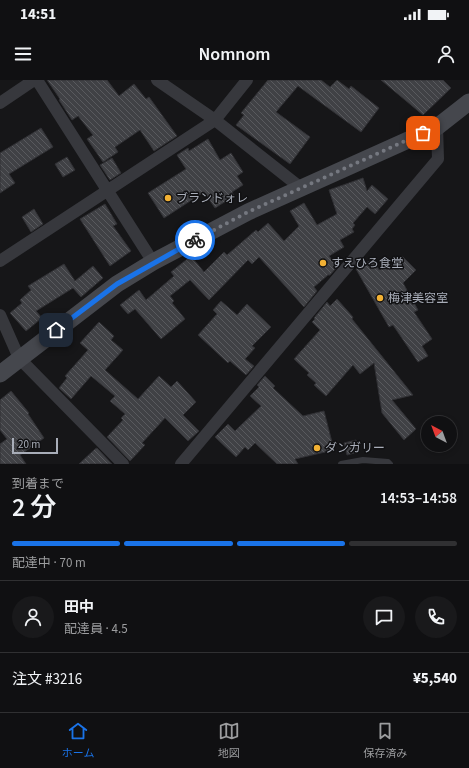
<!DOCTYPE html>
<html lang="ja">
<head>
<meta charset="utf-8">
<style>
	:root { --surface:#101012; --page:#19191b; --text:#f1f3f6; --muted:#9c9d9f; --line:#303032; --accent:#1a73e8 }
	body { margin:0; font-family:"Source Sans 3","Noto Sans JP",sans-serif; background:var(--page); color:var(--text); height:100vh; display:flex; flex-direction:column; font-size:15px; white-space:nowrap }
	* { box-sizing:border-box; margin:0 }
	p { font-size:13px; color:var(--muted) }
	.icon { flex:none; width:22px; height:22px; fill:none; stroke:currentColor; stroke-width:2; stroke-linecap:round; stroke-linejoin:round }
	.map { position:relative; height:384px; overflow:hidden }
	.sheet { display:flex; flex-direction:column; background:var(--surface); flex:1 }
	.sheet>* { flex:none }
	.needle { width:26px; rotate:319deg }
	.controls { position:absolute; left:421px; top:336px; display:grid; gap:8px }
	.controls a { display:grid; place-items:center; width:36px; height:36px; border-radius:50%; background:var(--surface); box-shadow:0 2px 6px #0003,0 0 0 1px var(--line); font-size:20px }
	.scale { position:absolute; left:12px; bottom:10px; width:46px; box-sizing:border-box; padding-left:4px; border:2px solid #a8adb8; border-top:0; font-size:11px; line-height:14px; white-space:nowrap; color:#a8adb8; -webkit-text-stroke:3px #111113; paint-order:stroke }
	.pin { position:absolute; display:grid; place-items:center; width:34px; height:34px; color:#fff; margin:-17px; border-radius:8px; box-shadow:0 2px 6px #0006 }
	.courier { position:absolute; display:grid; place-items:center; width:40px; height:40px; margin:-20px; border:3px solid #1a73e8; border-radius:50%; background:#fff; color:#222; box-shadow:0 1px 5px #0007 }
	.summary em { font-style:normal; font-weight:600 }
	.summary div { display:flex; flex-direction:column-reverse }
	.summary { display:flex; align-items:center; justify-content:space-between; height:68px; padding:0 12px }
	h1 { font-size:26px; font-weight:600; line-height:30px }
	.bar { display:grid; grid-template-columns:repeat(4,1fr); gap:6px 4px; align-content:center; height:48px; padding:0 12px }
	.bar i { height:5px; border-radius:3px; background:var(--line) }
	.bar .selected { background:var(--accent) }
	.bar p { grid-column:span 4 }
	.line { display:flex; align-items:center; gap:10px; padding:0 12px; border-top:1px solid var(--line) }
	.line div { flex:1 }
	.round { display:grid; place-items:center; flex:none; width:42px; height:42px; border-radius:21px; background:var(--page) }
	.status { display:flex; justify-content:space-between; align-items:center; height:28px; padding:0 20px; background:var(--surface); direction:ltr }
	.status svg { height:11px; fill:currentColor }
	header { display:flex; justify-content:space-between; align-items:center; height:52px; padding:0 12px; background:var(--surface); font-size:18px; font-weight:600 }
	.dock { display:flex; justify-content:space-around; align-items:center; height:56px; border-top:1px solid var(--line); background:var(--surface); font-size:11px; color:var(--muted) }
	.dock a { display:grid; justify-items:center; gap:2px }
	.dock .selected { color:var(--accent) }
	.map>svg:first-child { display:block }
	.building { fill:url(#building-back-hatch); stroke:#303034 }
	.lines { fill:none; stroke-linecap:round; stroke-linejoin:round }
	.service { stroke:#37383d; stroke-width:6 }
	.minor { stroke:#37383d; stroke-width:12 }
	.secondary { stroke:#45474d; stroke-width:17 }
	.done { stroke:#757880; stroke-width:4; stroke-dasharray:0 7.2 }
	.route { stroke:#1a73e8; stroke-width:5 }
	.poi-dot { fill:#f2b134; stroke:#111113; stroke-width:1.5 }
	.labels { text-anchor:middle; stroke-width:3; stroke-linejoin:round; paint-order:stroke }
	.poi-label { font-size:12px; fill:#a8adb8; stroke:#111113; text-anchor:start }
</style>
</head>
<body>
<div class="status"><b>14:51</b><svg viewBox="0 0 49 12"><path d="M0 12V9h3v3zM5 12V6h3v6zM10 12V3h3v9zM15 12V0h3v12zM26 1h20v11H26zM47 4h2v5h-2z"/></svg></div>
<header><svg class="icon" aria-label="menu" viewBox="0 0 24 24"><path d="M4 6h16M4 12h16M4 18h16"/></svg>Nomnom<svg class="icon" aria-label="person" viewBox="0 0 24 24"><circle cx="12" cy="8" r="4"/><path d="M4 21q1-7 8-7t8 7"/></svg></header>
<div class="map">
<svg width="469" height="384" viewBox="0 0 469 384">
	<defs>
		<pattern id="building-back-hatch" width="6" height="6" patternUnits="userSpaceOnUse"><rect width="6" height="6" fill="#404145"/><path d="M-1 5l2 2M0 0l6 6M5-1l2 2" fill="none" stroke="#595a5e"/></pattern>
	</defs>
	<rect width="100%" height="100%" fill="#161618"/>
	<path class="building" d="M47,0H107L119,16L134,4L146,19L149,17L177,56L154,71L140,50L115,67L118,72L103,82L87,59L93,55L78,36L72,40L59,20L60,19Z
		M268,0H321L330,7L337,0L349,9L351,6L379,28L361,52L298,6L276,32L310,57L290,84L236,45L244,35L241,33Z
		M381,0H443L451,8L423,35Z
		M41,48L53,67L9,94L15,103L0,113V73Z
		M208,59L220,80L231,73L243,92L237,96L243,105L232,112L234,116L215,128L204,112L164,138L148,113L186,89L177,75L188,68L189,71Z
		M67,77L75,90L63,97L55,84Z
		M112,78L121,93L110,100L100,85Z
		M363,98L367,111L372,105L388,119L375,134L367,127L353,143L355,145L352,149L354,152L340,160L344,167L329,176L337,187L330,195H328L314,207L317,211L304,227L259,177L252,184L248,180L209,220L190,200L170,216L174,221L172,223L185,239L161,259L135,229L128,234L120,225L139,210L146,220L174,196L171,192L191,176L204,192L224,172L227,175L256,150L258,152L268,143L284,161L299,146L290,131L304,123L317,145L337,134L329,110Z
		M105,124L117,144L113,146L131,171L110,186L80,139Z
		M34,129L43,144L31,152L22,137Z
		M402,176L416,190L403,203L418,230L414,232L432,259L422,266L428,276L418,282L393,245L389,247L356,189L373,179L379,190L385,186L387,190Z
		M64,184L75,201L93,186L103,198L81,217L73,208L36,231L42,238L26,251L10,233L22,223L20,220L31,210L28,206Z
		M337,219L353,237L352,239L413,315L392,320L416,349L404,360L382,333L374,283L360,294L353,285L326,316L314,305L316,303L307,295L309,293L294,279L320,250L312,242L315,239L314,238L327,222L330,226Z
		M221,221L237,235L247,224L271,247L252,266L255,268L245,279L254,286L246,295L230,281L228,283L198,255L217,234L213,230Z
		M99,242L114,256L111,260L123,270L105,290L138,319L159,296L171,307L177,301L196,322L183,335L199,351L188,361L165,338L142,363L145,365L130,381L107,357L123,340L121,338L125,334L110,321L115,316L91,296L71,319L59,308L67,298L65,296L88,270L80,263Z
		M265,296L275,306L273,308L303,336L324,331L334,370L295,379L298,384H277L255,363L248,370L245,367L236,377L215,357L228,344L235,351L261,326L250,316L259,307L257,305Z
		M11,311L29,333L28,334L44,358L20,375L26,384H0V364L7,359L0,350V320Z
		M356,360L358,372L347,375L344,363Z
		M97,368L112,384H79L95,369Z"/>
	<g class="lines">
		<path class="service" d="M341,384L363,380L388,382L390,384"/>
		<path class="minor" d="M37,0L153,182
			M157,0L215,40L301,108
			M0,23L34,0
			M0,181L215,40L247,0
			M0,235L19,278L123,384
			M181,384L438,79L437,47"/>
		<path class="secondary" d="M0,294L117,204L153,182L248,132L437,47L469,22"/>
	</g>
	<g class="lines">
		<path class="done" d="M195,160L248,132L423,53"/>
		<path class="route" d="M56,250L117,204L195,160"/>
	</g>
	<g class="poi-dot">
		<circle cx="168" cy="118" r="4"/>
		<circle cx="323" cy="183" r="4"/>
		<circle cx="380" cy="218" r="4"/>
		<circle cx="317" cy="368" r="4"/>
	</g>
	<g class="labels">
		<g class="poi-label">
			<text x="176" y="122">ブランドォレ</text>
			<text x="331" y="187">すえひろ食堂</text>
			<text x="388" y="222">梅津美容室</text>
			<text x="325" y="372">ダンガリー</text>
		</g>
	</g>
</svg>
<div class="controls">
<a><svg class="needle" viewBox="-14 -14 28 28"><path d="M0-13l5 13h-10z" fill="#e53935"/><path d="M0 13l5-13h-10z" fill="#9c9d9f"/></svg></a>
</div>
<div class="scale">20 m</div>
<div class="pin" style="left:423px;top:53px;background:#ea580c"><svg class="icon" aria-label="bag" viewBox="0 0 24 24"><path d="M5 8h14l-1 12H6zM9 8a3 3 0 0 1 6 0"/></svg></div>
<div class="pin" style="left:56px;top:250px;background:#1f2937"><svg class="icon" aria-label="home" viewBox="0 0 24 24"><path d="M3 11l9-7 9 7M6 9v11h12V9"/></svg></div>
<div class="courier" style="left:195px;top:160px"><svg class="icon" aria-label="bike" viewBox="0 0 24 24"><circle cx="6" cy="16" r="4"/><circle cx="18" cy="16" r="4"/><path d="M6 16l4-8h5l3 8M10 8l3 8H6M13 5h3"/></svg></div>
</div>
<section class="sheet">
<div class="summary"><div><h1>2 分</h1><p>到着まで</p></div><em>14:53–14:58</em></div>
<div class="bar"><i class="selected"></i><i class="selected"></i><i class="selected"></i><i></i><p>配達中 · 70 m</p></div>
<div class="line" style="height:72px"><a class="round"><svg class="icon" aria-label="person" viewBox="0 0 24 24"><circle cx="12" cy="8" r="4"/><path d="M4 21q1-7 8-7t8 7"/></svg></a><div><b>田中</b><p>配達員 · 4.5</p></div><a class="round"><svg class="icon" aria-label="chat" viewBox="0 0 24 24"><path d="M4 5h16v11H9l-5 4z"/></svg></a><a class="round"><svg class="icon" aria-label="phone" viewBox="0 0 24 24"><path d="M5 4h4l2 5-3 2q2 4 5 5l2-3 5 2v4C11 20 4 13 5 4z"/></svg></a></div>
<div class="line" style="height:52px"><div>注文 #3216</div><b>¥5,540</b></div>
</section>
<nav class="dock">
<a class="selected"><svg class="icon" aria-label="home" viewBox="0 0 24 24"><path d="M3 11l9-7 9 7M6 9v11h12V9"/></svg>ホーム</a>
<a><svg class="icon" aria-label="map" viewBox="0 0 24 24"><path d="M3 6l6-2 6 2 6-2v14l-6 2-6-2-6 2zM9 4v14M15 6v14"/></svg>地図</a>
<a><svg class="icon" aria-label="saved" viewBox="0 0 24 24"><path d="M7 4h10v16l-5-4-5 4z"/></svg>保存済み</a>
</nav>
</body>
</html>
